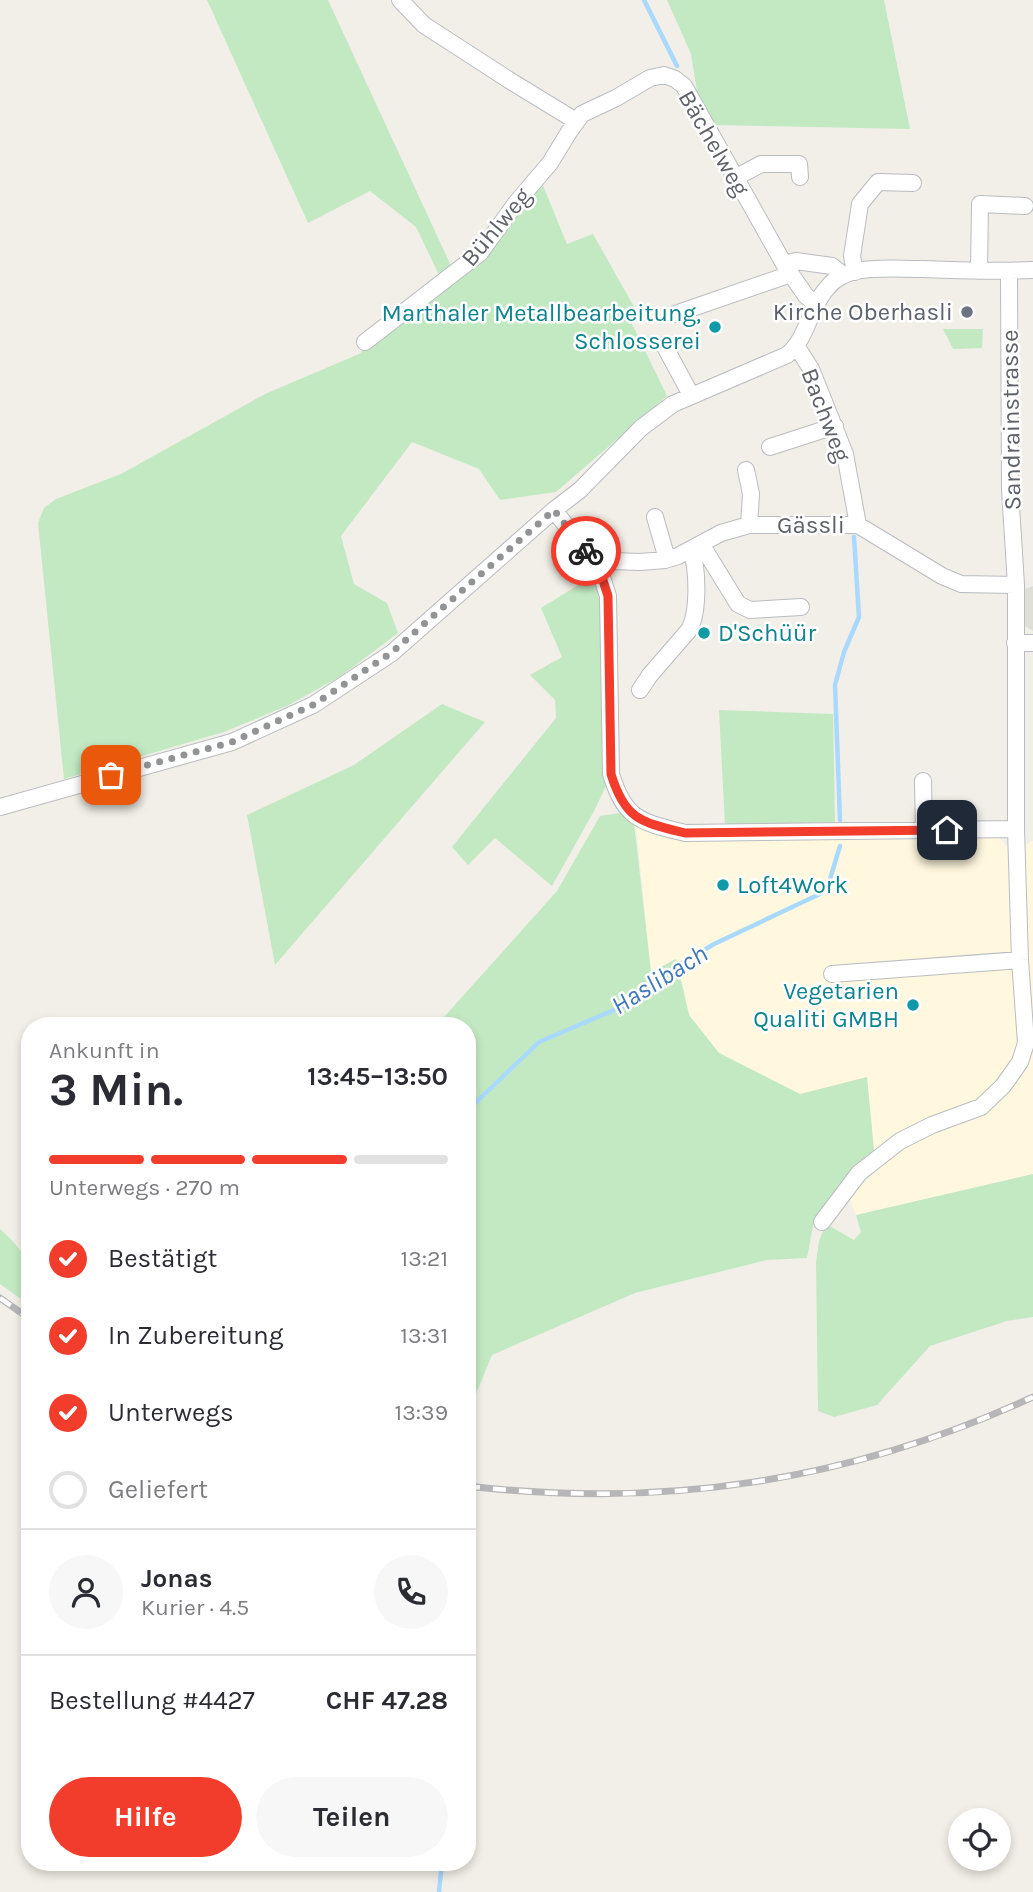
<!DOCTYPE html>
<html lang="de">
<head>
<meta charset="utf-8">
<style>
	:root { --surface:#fff; --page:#f7f7f7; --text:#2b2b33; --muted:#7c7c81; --line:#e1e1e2; --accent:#f23d2c }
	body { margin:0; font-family:Karla,sans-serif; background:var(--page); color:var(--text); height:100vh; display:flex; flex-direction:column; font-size:26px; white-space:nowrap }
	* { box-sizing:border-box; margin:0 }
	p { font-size:23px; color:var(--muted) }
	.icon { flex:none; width:38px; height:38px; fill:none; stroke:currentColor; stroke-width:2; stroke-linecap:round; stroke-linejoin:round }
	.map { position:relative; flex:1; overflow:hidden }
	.drawer { position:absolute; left:21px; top:1017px; width:455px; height:854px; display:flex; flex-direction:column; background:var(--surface); border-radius:28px; box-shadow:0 4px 10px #0003 }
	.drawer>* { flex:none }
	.tools { position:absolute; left:948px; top:1808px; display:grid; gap:14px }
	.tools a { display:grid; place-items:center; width:63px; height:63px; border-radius:50%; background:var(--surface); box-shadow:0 4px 10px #0003; font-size:35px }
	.pin { position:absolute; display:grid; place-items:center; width:60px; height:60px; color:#fff; margin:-30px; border-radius:14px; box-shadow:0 4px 10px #0006 }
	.courier { position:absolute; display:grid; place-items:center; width:70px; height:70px; margin:-35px; border:5px solid #f23d2c; border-radius:50%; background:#fff; color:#222; box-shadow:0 2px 9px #0007 }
	.overview em { font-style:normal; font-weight:700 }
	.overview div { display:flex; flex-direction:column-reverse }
	.overview { display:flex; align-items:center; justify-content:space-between; height:119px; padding:0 28px }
	h1 { font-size:46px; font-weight:700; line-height:52px }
	.bar { display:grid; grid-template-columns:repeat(4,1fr); gap:10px 7px; align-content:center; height:84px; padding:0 28px }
	.bar i { height:9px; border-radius:5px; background:var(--line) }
	.bar .active { background:var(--accent) }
	.bar p { grid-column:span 4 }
	.line { display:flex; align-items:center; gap:18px; padding:0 28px; border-top:2px solid var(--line) }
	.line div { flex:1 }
	.round { display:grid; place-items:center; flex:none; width:74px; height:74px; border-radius:37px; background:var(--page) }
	ol { padding:0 28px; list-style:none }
	li { display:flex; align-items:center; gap:21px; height:77px }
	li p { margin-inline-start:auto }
	li .icon { padding:7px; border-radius:50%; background:var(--accent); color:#fff; stroke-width:4 }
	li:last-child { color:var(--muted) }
	li i { width:38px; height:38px; border:4px solid var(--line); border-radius:50% }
	.cta { display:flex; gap:14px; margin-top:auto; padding:14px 28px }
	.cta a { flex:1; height:80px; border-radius:42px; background:var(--accent); color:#fff; font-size:28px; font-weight:700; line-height:80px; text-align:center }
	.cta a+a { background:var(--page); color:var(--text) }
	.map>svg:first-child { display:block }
	.commercial { fill:#fff8de }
	.education { fill:#e1ded5 }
	.green { fill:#c3e9c3 }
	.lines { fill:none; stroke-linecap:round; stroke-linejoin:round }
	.stream { stroke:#a9d9ff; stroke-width:4.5 }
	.minor-casing { stroke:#b9bcc1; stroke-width:18 }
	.minor { stroke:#fff; stroke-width:16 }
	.rail-casing { stroke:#b6b6b8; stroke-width:7 }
	.rail { stroke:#fff; stroke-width:4.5; stroke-dasharray:13; stroke-linecap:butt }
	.done { stroke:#919394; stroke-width:7; stroke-dasharray:0 12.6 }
	.route { stroke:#f23d2c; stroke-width:9 }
	.worship-dot { fill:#6b7280; stroke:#fff; stroke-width:2.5 }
	.culture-dot { fill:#0f9aa8; stroke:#fff; stroke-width:2.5 }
	.labels { text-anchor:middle; stroke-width:5; stroke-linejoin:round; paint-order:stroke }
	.street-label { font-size:24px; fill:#5e6268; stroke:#fff }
	.worship-label { font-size:24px; fill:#5b616d; stroke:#fff; text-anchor:end }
	.culture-label { font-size:24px; fill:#0d838f; stroke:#fff; text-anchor:end }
	.water-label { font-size:26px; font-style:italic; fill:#3f78b8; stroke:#fff }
</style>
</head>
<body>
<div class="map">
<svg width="1033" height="1892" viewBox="0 0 1033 1892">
	<rect width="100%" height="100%" fill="#f1efe7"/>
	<path class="commercial" d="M636,825L671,840L997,835L1011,851L1033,841V1174L856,1215L849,1197L876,1171L867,1079L800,1095L719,1053L690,1016L676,959L651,972Z"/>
	<path class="education" d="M1033,586V631L1025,626L1022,617V590Z"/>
	<path class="green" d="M207,0H328L452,268L441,279L416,227L370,191L308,223Z
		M667,0H884L910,129L711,125L699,104L691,54Z
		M542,183L567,244L593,234L641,319L632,324L667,396L556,492L500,500L479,469L412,442L341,536L354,584L387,603L398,633L341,676L289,705L224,732L64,779L38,523L44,508L56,499L121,474L265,394L359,354L477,262Z
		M943,329H983L982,348L953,349Z
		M593,576L602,599L603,764L608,782L594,811L552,886L495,838L468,865L452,847L556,718L555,700L530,675L562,657L541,608Z
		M442,704L485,722L275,965L247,815L354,765Z
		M719,710L833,714L835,822L725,825Z
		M620,813L634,823L651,972L676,959L689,1015L719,1053L800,1094L867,1077L874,1150L853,1169L813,1226L807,1258L767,1260L635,1293L492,1355L467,1416V1026H436L557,891L600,816Z
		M1033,1174V1317L1007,1321L930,1346L877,1405L834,1417L818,1411L816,1263L819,1241L826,1224L854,1240L861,1232L856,1215Z
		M0,1229C16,1243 30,1258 30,1281C30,1290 30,1294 24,1301L0,1284Z"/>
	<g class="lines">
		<path class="stream" d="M644,0L677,66
			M840,820L835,685L844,652L859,617L854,537
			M467,1111L539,1042L628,1004L671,970L714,944L822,893L830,879L840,846
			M439,1892L442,1862"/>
		<defs>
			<path id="minor" d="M400,0L424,25L509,80L576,121
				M735,178L761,164H799L800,177
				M784,264L796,261L832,266L843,275
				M979,271L980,204L1025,206
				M855,272L852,256L860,204L878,182L913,183
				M675,314L791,274
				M365,342L480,253L516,203L550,163L569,132L582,114L616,98L650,78L664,75L675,79L684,86L784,264L806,296L816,304
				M664,345L691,395
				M797,347L811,369L845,454L858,525
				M770,447L835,426
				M746,470L751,494L749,525
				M554,510L599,568L608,596L611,774C625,820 641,822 685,833L1016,829
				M655,517L665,552V560
				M701,544L738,604L750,610L801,607
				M599,568L613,561L640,562L665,560L678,556L721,533L749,525H858L942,576L961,584L1016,585
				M1015,643H1033
				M640,690L650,675L689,630C699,612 698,569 691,549
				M923,781L924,830
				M0,807L232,742L313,705L392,653L554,510L580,490L641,428L673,404L787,355C808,338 809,307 828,287C834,279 846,273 856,271C877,267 899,269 920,269C958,270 995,272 1033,270
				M832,974L1020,960
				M822,1222L859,1173L900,1141L932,1125L981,1107L1003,1086L1020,1062L1026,1043L1020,960L1016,829V585L1010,490L1009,271"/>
		</defs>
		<use href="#minor" class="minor-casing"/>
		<use href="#minor" class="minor"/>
		<defs>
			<path id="rail" d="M0,1298L30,1319
				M467,1486C667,1509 850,1481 1033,1397"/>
		</defs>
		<use href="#rail" class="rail-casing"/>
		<use href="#rail" class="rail"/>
	</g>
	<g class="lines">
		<path class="done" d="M111,775L232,742L313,705L391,653L554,510L586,551"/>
		<path class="route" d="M586,551L599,568L608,596L611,774C625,820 641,822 685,833L947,830"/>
	</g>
	<circle class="worship-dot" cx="967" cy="312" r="7"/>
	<g class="culture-dot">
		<circle cx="715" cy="327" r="7"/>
		<circle cx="704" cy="633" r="7"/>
		<circle cx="723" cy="885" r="7"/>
		<circle cx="913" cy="1005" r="7"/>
	</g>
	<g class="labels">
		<g class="street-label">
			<text transform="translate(714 143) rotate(60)" y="8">Bächelweg</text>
			<text transform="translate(496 227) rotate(-50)" y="8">Bühlweg</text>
			<text transform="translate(826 415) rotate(69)" y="8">Bachweg</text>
			<text transform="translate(1011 420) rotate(-91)" y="8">Sandrainstrasse</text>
			<text x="811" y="533">Gässli</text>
		</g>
		<g class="worship-label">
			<text x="953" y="320">Kirche Oberhasli</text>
		</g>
		<g class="culture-label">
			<text x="701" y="321">Marthaler Metallbearbeitung,<tspan x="701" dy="28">Schlosserei</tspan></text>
			<text x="718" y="641" text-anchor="start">D'Schüür</text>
			<text x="737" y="893" text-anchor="start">Loft4Work</text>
			<text x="899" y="999">Vegetarien<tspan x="899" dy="28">Qualiti GMBH</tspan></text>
		</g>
		<g class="water-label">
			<text transform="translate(659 979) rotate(-32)" y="9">Haslibach</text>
		</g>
	</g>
</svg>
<div class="tools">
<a><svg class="icon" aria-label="locate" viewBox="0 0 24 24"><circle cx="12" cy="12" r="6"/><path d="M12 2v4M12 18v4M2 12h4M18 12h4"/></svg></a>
</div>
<div class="pin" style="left:111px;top:775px;background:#ea580c"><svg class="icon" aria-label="bag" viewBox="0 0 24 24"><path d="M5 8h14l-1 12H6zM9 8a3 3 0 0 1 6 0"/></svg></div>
<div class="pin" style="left:947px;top:830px;background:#1f2937"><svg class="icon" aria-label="home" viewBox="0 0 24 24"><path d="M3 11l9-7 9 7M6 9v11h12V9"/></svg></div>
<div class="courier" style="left:586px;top:551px"><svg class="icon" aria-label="bike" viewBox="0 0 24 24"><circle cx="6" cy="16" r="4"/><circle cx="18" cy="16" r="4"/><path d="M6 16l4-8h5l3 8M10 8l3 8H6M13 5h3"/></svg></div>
<section class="drawer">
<div class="overview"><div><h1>3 Min.</h1><p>Ankunft in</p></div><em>13:45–13:50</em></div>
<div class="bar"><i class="active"></i><i class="active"></i><i class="active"></i><i></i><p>Unterwegs · 270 m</p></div>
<ol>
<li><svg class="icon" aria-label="check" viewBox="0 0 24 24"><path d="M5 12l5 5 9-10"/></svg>Bestätigt<p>13:21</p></li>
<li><svg class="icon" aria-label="check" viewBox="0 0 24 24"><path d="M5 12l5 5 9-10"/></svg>In Zubereitung<p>13:31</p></li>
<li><svg class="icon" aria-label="check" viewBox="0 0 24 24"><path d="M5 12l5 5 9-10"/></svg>Unterwegs<p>13:39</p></li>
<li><i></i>Geliefert</li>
</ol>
<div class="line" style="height:126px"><a class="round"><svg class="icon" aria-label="person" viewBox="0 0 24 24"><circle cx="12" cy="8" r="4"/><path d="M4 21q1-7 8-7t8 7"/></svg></a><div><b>Jonas</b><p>Kurier · 4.5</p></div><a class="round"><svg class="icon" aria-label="phone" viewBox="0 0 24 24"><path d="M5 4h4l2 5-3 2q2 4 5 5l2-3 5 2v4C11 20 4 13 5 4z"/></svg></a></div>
<div class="line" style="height:91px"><div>Bestellung #4427</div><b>CHF 47.28</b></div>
<div class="cta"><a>Hilfe</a><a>Teilen</a></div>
</section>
</div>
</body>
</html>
